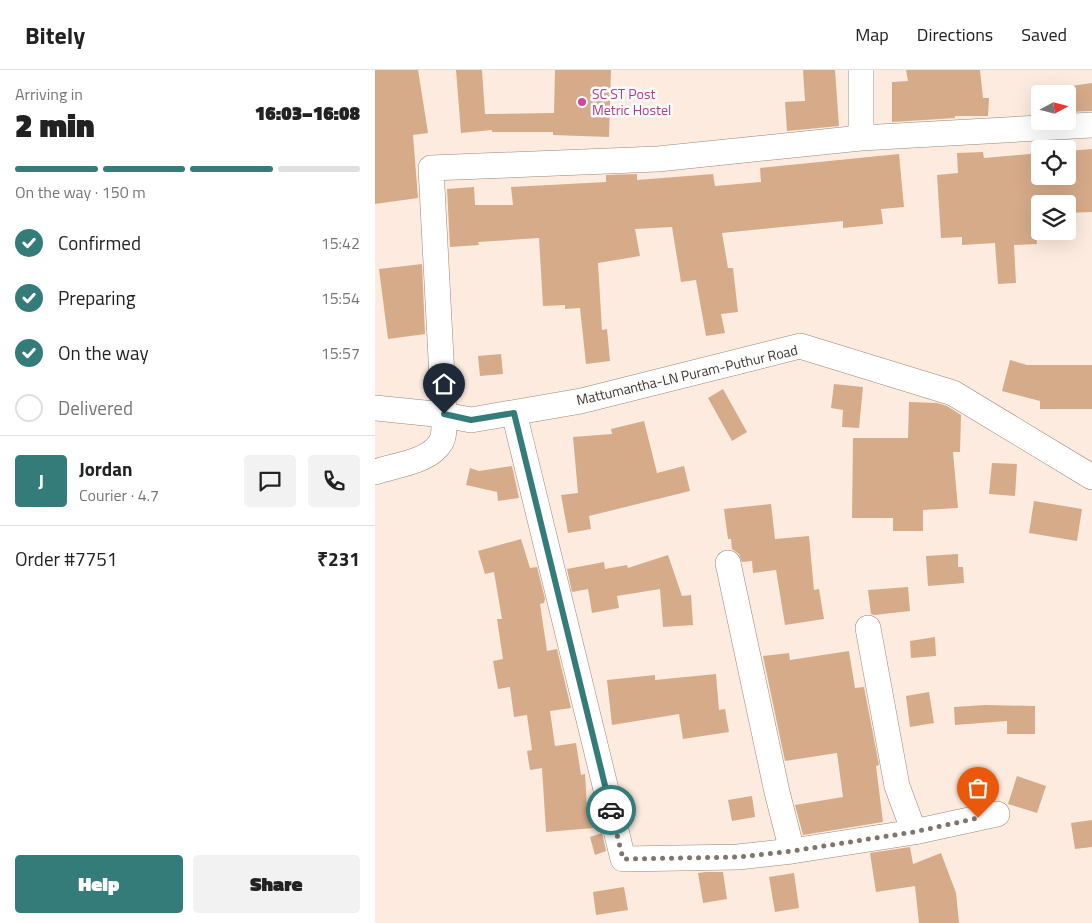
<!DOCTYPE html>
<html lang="en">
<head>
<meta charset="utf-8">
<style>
	:root { --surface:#fff; --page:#f2f2f2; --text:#222; --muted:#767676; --line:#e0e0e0; --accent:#347c7a }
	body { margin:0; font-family:"Titillium Web",sans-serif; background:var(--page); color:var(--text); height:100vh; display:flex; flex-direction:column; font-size:19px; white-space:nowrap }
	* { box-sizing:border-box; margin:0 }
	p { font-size:16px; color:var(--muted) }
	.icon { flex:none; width:28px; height:28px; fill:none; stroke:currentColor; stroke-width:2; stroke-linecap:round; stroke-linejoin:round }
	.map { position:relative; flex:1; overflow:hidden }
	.details { display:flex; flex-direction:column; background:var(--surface); width:375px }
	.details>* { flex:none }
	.needle { width:32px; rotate:83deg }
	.tools { position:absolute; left:656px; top:15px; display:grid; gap:10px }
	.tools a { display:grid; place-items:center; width:45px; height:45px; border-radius:5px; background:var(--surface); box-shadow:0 5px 20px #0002; font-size:25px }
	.pin { position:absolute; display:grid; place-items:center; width:42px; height:42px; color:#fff; margin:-51px -21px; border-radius:50% 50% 50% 0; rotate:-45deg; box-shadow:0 0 5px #0007 }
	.pin .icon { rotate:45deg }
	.courier { position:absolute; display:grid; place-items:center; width:50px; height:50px; margin:-25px; border:4px solid #347c7a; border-radius:50%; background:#fff; color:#222; box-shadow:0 1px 6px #0007 }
	.headline em { font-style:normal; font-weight:800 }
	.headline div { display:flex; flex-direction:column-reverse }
	.headline { display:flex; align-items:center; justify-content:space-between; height:85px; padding:0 15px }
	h1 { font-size:32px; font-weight:800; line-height:38px }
	.bar { display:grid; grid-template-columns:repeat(4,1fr); gap:8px 5px; align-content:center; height:60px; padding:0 15px }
	.bar i { height:6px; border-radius:4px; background:var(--line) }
	.bar .current { background:var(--accent) }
	.bar p { grid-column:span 4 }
	.line { display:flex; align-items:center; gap:12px; padding:0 15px; border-top:1px solid var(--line) }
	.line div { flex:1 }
	.round { display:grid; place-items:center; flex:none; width:52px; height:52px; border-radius:5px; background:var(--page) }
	ol { padding:0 15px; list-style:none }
	li { display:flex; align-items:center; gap:15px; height:55px }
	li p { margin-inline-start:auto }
	li .icon { padding:5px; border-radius:50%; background:var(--accent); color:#fff; stroke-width:4 }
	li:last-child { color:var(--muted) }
	li i { width:28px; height:28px; border:2px solid var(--line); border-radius:50% }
	.action { display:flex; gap:10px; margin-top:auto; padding:10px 15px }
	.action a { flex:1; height:58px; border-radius:5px; background:var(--accent); color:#fff; font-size:20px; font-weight:800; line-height:58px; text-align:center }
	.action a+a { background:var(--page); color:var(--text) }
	header { display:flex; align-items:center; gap:30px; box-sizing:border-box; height:70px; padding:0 25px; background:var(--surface); border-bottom:1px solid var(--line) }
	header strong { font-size:24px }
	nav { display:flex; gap:28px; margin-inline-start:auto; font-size:18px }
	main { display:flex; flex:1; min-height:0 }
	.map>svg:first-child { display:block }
	.building { fill:#d6ab8a }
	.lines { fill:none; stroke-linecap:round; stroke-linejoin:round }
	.minor-casing { stroke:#9a8778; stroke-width:26 }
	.minor { stroke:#fff; stroke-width:25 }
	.done { stroke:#80746c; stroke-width:5; stroke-dasharray:0 9 }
	.route { stroke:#347c7a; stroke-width:6 }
	.hotel-dot { fill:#d1479c; stroke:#fcfcfc; stroke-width:2 }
	.labels { text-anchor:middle; stroke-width:5; stroke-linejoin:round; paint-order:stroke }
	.hotel-label { font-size:14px; fill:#b23c85; stroke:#fcfcfc; text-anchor:start }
	.street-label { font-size:14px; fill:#3d342e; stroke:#fcfcfc }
</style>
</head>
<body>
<header>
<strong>Bitely</strong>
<nav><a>Map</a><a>Directions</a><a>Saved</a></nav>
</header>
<main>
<section class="details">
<div class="headline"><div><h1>2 min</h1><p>Arriving in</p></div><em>16:03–16:08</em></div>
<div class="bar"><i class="current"></i><i class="current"></i><i class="current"></i><i></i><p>On the way · 150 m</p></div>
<ol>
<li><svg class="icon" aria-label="check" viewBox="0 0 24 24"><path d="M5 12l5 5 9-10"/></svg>Confirmed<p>15:42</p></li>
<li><svg class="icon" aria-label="check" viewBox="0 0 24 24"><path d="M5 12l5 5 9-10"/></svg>Preparing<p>15:54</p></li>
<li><svg class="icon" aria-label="check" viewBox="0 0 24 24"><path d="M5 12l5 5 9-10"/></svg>On the way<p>15:57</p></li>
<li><i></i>Delivered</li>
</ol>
<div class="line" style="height:90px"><b class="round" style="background:var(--accent);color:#fff">J</b><div><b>Jordan</b><p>Courier · 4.7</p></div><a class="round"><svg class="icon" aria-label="chat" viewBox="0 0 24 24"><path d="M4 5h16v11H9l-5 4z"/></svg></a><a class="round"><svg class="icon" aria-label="phone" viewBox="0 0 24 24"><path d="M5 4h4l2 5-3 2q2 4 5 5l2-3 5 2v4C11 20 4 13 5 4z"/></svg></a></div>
<div class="line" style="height:65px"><div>Order #7751</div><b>₹231</b></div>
<div class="action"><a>Help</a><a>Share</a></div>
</section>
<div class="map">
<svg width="717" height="853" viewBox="0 0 717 853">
	<rect width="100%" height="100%" fill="#fcebde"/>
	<path class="building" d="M0,0H43L53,63L38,65L43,128L0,134Z
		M81,0H107L110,44L179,43L180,0H236L234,67L178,65V62H117V60L86,63Z
		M428,0H460L464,56L412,61L410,32L430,31Z
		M531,0H605L608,28H614L613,46H580V48L517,52V12L533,11Z
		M717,13V41L692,42V22H698L697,16Z
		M717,79V142L692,143V134H665V144H660L662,174L639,175L641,213L623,214L620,173L587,175V167L566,168L562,105L583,103L582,83L608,82L609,88L665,83V106H692V81Z
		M524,84L529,137L506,139L508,154L468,158V151L347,163L353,198H358L363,242L346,244L350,263L331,266L321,210L306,212L297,157L260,159L265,186L223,193L227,260L232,259L235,291L211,294L205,238L190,239V235L168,236L164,168L103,172L104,175L75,177L72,119L99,117L100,135H138L136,117L231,112V105L262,104V110L338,104L340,116L386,112L385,98Z
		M47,194L50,264L13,269L4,199Z
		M126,284L128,304L105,306L103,286Z
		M635,290L652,295H717V339H665V331L627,321Z
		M459,314L488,317L484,358L467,357L468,340L456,338Z
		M348,319L372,362L357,371L333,328Z
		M534,332L562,333L572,336L586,345L585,382H578L583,438L548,440V461H518V448H477L478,368H533Z
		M269,351L282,403L309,396L315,421L214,446L216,459L193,463L186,425L203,423L198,367L237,364L236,359Z
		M617,393L642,394L640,426L614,424Z
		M137,396L144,428L123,431L122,422L91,415L95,398L104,401Z
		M659,431L707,439L702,471L654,463Z
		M396,434L400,469L434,466L439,520L444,519L449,549L410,555L401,500L378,503L377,491L367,492L364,484L357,479L356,469H353L349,439Z
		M146,469L155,498L162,497L170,529L169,533L165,534L172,581L182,579L196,638L175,641L180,676L201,673L206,705L210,704L212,738L216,737L218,758L171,762L167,698L155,700L152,681L157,680L152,645L139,647L135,617L123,619L118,591L128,589L122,549H127L119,502L110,504L103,481Z
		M583,484V497H588L589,513L553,516L551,486Z
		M293,485L307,526L316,525L318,555L288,557L285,519L242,526L244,538L217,543L213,519L197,522L192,499L229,492L230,499L252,495L253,498Z
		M533,517L535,541L499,545L496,544L493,520Z
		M560,567L561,586L536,588L535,571Z
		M474,581L480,618L489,617L504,695L501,696L508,752L428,765L420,735L468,727L462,683L410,691L388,586L414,583L415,590Z
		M341,604L344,640L350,639L354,662L308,669L304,644L237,655L232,610L280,605V610Z
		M554,622L559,653L535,657L531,626Z
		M610,635L660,636V664H632V651L580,655L579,637Z
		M642,706L671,716L662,743L633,734Z
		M377,726L380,747L357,751L353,730Z
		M717,750V777L700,779L696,753Z
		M227,763L231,781L220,785L215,767Z
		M535,777L538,794L566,783L581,823L584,853H544L540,816L501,822L495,783Z
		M331,802H348L352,829L328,833L323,803Z
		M419,803L424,838L400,842L394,807Z
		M249,817L253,840L221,845L218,822Z"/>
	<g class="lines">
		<defs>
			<path id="minor" d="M486,0V68
				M0,338L69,345L96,350L206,331L425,276L578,323L717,407
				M139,343L248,789L363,787L417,781L539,762L622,744
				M0,402C20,395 55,392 66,372C70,365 69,353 69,345L56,98L283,89L486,68L717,55
				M353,493L402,722L417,781
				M493,558L522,716L539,762"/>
		</defs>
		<use href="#minor" class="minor-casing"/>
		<use href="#minor" class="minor"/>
	</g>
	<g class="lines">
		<path class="done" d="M236,740L248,789L364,787L417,781L539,762L603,748"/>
		<path class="route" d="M69,344L96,350L139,343L236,740"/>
	</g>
	<circle class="hotel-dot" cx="207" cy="32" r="5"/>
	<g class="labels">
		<g class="hotel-label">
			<text x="217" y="29">SC ST Post<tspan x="217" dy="16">Metric Hostel</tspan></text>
		</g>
		<g class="street-label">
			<text transform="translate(312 305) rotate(-13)" y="5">Mattumantha-LN Puram-Puthur Road</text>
		</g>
	</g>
</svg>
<div class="tools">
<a><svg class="needle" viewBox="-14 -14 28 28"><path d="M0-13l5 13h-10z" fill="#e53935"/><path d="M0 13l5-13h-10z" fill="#767676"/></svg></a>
<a><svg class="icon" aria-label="locate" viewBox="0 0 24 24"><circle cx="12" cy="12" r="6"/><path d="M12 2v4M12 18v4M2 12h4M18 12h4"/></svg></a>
<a><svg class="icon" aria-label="layers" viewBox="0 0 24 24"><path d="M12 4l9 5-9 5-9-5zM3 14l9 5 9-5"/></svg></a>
</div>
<div class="pin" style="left:603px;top:748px;background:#ea580c"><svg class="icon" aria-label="bag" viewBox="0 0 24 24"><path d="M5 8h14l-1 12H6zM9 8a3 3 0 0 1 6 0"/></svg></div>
<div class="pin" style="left:69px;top:344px;background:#1f2937"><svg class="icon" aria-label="home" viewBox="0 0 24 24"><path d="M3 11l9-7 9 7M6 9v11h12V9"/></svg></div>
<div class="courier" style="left:236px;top:740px"><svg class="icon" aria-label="car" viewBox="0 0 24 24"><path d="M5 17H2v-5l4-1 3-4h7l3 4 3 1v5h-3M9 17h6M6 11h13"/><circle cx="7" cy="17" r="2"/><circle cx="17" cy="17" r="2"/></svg></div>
</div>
</main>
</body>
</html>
